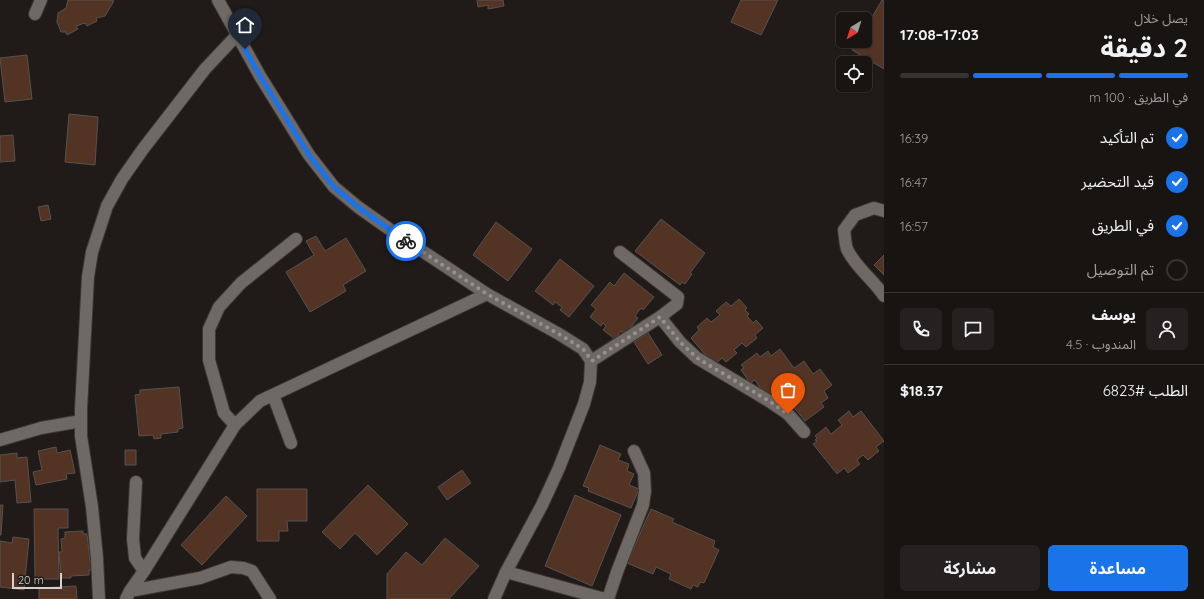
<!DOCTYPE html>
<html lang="ar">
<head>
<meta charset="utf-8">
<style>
	:root { --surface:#181412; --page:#252120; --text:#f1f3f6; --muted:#9f9e9f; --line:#363332; --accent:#1a73e8 }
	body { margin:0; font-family:Quicksand,"Noto Sans Arabic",sans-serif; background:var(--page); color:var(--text); direction:rtl; height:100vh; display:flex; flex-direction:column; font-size:15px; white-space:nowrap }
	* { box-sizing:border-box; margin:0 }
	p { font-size:13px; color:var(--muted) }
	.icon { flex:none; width:22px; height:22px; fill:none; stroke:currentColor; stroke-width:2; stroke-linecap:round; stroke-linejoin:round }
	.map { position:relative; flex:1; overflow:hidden; direction:ltr }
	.sheet { display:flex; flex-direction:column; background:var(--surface); width:320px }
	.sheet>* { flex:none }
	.needle { width:26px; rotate:218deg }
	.fabs { position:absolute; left:836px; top:12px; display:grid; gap:8px }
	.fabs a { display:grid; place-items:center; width:36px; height:36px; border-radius:6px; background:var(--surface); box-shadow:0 1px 3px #0004,0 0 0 1px var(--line); font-size:20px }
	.scale { position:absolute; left:12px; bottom:10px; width:50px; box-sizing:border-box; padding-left:4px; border:2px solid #d5d1cf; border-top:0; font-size:11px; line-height:14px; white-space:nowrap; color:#d5d1cf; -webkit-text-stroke:3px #201b18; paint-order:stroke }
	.pin { position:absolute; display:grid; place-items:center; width:34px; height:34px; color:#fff; margin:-41px -17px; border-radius:50% 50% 50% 0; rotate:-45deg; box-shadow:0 0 4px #0007 }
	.pin .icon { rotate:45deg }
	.courier { position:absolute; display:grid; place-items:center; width:40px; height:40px; margin:-20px; border:3px solid #1a73e8; border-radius:50%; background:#fff; color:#222; box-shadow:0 1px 5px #0007 }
	.headline em { font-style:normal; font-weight:700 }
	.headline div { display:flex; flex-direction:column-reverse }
	.headline { display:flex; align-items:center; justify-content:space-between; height:68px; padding:0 16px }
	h1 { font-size:26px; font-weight:700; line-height:30px }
	.bar { display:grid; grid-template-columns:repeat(4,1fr); gap:6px 4px; align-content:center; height:48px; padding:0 16px }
	.bar i { height:5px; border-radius:3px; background:var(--line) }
	.bar .selected { background:var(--accent) }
	.bar p { grid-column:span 4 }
	.line { display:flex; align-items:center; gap:10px; padding:0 16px; border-top:1px solid var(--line) }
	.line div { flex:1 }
	.round { display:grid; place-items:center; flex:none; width:42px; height:42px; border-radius:6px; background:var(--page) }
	ol { padding:0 16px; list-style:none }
	li { display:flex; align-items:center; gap:12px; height:44px }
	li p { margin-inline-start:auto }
	li .icon { padding:4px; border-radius:50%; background:var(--accent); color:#fff; stroke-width:4 }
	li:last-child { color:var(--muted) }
	li i { width:22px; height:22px; border:2px solid var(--line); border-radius:50% }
	.action { display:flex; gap:8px; margin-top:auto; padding:8px 16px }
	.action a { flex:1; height:46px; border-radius:6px; background:var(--accent); color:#fff; font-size:16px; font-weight:700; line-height:46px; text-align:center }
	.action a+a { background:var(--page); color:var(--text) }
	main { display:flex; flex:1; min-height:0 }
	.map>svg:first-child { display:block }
	.building { fill:#533424; stroke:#58514e }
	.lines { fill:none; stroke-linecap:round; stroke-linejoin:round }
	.minor-casing { stroke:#3b3735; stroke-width:14 }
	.tertiary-casing { stroke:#3b3735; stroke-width:14 }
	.minor { stroke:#6f6965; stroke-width:12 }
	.tertiary { stroke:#6f6965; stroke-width:12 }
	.done { stroke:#96918f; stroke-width:4; stroke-dasharray:0 7.2 }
	.route { stroke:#1a73e8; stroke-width:5 }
</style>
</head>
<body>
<main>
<section class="sheet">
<div class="headline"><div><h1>2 دقيقة</h1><p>يصل خلال</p></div><em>17:03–17:08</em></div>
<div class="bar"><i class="selected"></i><i class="selected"></i><i class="selected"></i><i></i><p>في الطريق · 100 m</p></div>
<ol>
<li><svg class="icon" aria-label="check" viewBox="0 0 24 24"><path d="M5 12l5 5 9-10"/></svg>تم التأكيد<p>16:39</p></li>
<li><svg class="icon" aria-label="check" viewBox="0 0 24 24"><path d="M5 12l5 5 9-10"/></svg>قيد التحضير<p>16:47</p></li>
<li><svg class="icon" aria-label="check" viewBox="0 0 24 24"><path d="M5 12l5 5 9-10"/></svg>في الطريق<p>16:57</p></li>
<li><i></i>تم التوصيل</li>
</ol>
<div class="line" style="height:72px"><a class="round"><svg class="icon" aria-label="person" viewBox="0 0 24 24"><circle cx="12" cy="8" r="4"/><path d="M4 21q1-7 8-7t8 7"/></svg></a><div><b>يوسف</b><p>المندوب · 4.5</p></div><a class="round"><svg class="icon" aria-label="chat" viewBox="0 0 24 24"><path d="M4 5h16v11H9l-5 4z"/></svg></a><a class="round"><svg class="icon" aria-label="phone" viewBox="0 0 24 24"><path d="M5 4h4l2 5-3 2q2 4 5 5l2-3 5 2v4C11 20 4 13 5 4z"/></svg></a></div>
<div class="line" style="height:52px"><div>الطلب #6823</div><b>$18.37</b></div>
<div class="action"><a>مساعدة</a><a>مشاركة</a></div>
</section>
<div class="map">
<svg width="884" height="599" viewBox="0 0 884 599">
	<rect width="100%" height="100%" fill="#201b18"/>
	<path class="building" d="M68,0H112L114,1L105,16L96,18L97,21L87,26L85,23L76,26L78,29L67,35L66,32H61L57,22L58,13L66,8Z
		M477,0H503L504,6L488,9V5L478,7Z
		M741,0H778L761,35L731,22Z
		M882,0H884V69L852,50L857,41H865V29Z
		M27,55L32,99L5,102L0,58Z
		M69,114L98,117L95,165L65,162Z
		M13,135L15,161L0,162V136Z
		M48,205L51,219L41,221L38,207Z
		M661,219L705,253L690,273L692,274L685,284L682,282L680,285L635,251Z
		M496,222L532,249L508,281L473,255Z
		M316,236L325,251L346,238L366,271L343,285L346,291L310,312L286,272L314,255L306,241Z
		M884,255V275L874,265Z
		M560,259L594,286L569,317L560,310L562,307L555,302L553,305L535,291Z
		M624,273L654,297L643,310L641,308L635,316L638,318L625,335L621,331L615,339L603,330L606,326L603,323L601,326L590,317L596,309L591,305L610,282L614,286Z
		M739,299L747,308L745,310L749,314L747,316L753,323L756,320L763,328L755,335L757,338L746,347L742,343L734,350L737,353L726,362L722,358L714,365L691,338L699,330L697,327L707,318L711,322L720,315L716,311L726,302L731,306Z
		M648,333L662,355L648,364L634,342Z
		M780,349L794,368L804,361L813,374L820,369L832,385L824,391L828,398L821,403L824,407L805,421L791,404L793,402L782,387L767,398L755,380L750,383L741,370L744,368L741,365L757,353L760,357L768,351L771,356Z
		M179,387L183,428L178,429V432L161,434V438L154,439L153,435L139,436L135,395L140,394V390Z
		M849,411L853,417L861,411L884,441L876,447L879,451L868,460L863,455L857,460L860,464L848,473L844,468L837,474L813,444L817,441L815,440L817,438L815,436L826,427L831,434L842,425L838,420Z
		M600,445L621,454L618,460L629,464L627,471L634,474L629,485L639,489L631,508L588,491L589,488L583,486Z
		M56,447L57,453L70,450L75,473L66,474L67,479L36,485L33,472L42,470L38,451Z
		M125,450H136V465H125Z
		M17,453V458L27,457L31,502L17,503L15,480L0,482V455Z
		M462,470L471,483L447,500L438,487Z
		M368,485L408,524L377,555L355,533L340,549L322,532Z
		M257,489H307V521H287L288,531H279V541H257Z
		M575,495L621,515L592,586L545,566Z
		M226,496L247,516L202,565L181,545Z
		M0,505H3L1,535H0Z
		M34,509H68V528H58L59,579H35Z
		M651,509L674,519L672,522L715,541L713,547L719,550L704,583L700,582L698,587L693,585L691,589L669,579L671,574L656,567L653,574L627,563Z
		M83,531V534H87L90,561H93V570H89V575L71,576V578H61L59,552H62L61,539L65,538V532Z
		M13,537L29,539L24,590L0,587V541L12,543Z
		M445,538L479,566L449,599H387V574L406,552L422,565Z
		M76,586L77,599H39V588Z"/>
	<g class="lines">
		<defs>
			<path id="minor" d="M35,14L41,0
				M884,211L874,208L855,215L844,230C845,236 845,243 847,249C855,267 873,279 884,296
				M660,317L680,342L697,358L769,401L788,414L804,432
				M591,361L660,317L677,304L678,297L620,252
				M273,395L291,443
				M235,425L224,413L209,360V329L219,307L241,283L296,239
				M0,440L41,428L81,421
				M136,482L133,539L135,558L144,571
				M506,572L605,599
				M130,591L200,578L231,567L243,568L252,571L270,599
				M99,599L97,558L92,507L81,436V409L88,277L92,252L107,206L122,179L143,149L205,69L237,35
				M126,599L130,591L144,571L235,425L260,401L487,294
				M608,599L617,572L643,505L645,491L644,473L634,451"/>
			<path id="tertiary" d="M218,0L260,76L309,155L334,187L358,207L392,231L487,294L559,334L583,349L591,361L590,382L584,404L559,468L542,505L506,572L494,599"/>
		</defs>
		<use href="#minor" class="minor-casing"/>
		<use href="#tertiary" class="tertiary-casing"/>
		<use href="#minor" class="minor"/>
		<use href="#tertiary" class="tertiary"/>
	</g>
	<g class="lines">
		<path class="done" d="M406,241L487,294L559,334L583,349L592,361L660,317L680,342L697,358L769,401L788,414"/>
		<path class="route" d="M245,49L260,76L309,155L334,187L358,207L406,241"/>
	</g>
</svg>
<div class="fabs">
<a><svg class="needle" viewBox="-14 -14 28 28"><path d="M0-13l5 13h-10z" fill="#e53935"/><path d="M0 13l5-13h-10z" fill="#9f9e9f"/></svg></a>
<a><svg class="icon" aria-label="locate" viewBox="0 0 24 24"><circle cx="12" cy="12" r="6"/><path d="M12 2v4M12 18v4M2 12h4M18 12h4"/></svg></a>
</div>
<div class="scale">20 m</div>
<div class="pin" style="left:788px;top:414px;background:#ea580c"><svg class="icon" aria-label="bag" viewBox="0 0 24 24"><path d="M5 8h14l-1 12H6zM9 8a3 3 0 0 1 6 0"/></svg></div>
<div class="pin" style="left:245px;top:49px;background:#1f2937"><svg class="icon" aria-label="home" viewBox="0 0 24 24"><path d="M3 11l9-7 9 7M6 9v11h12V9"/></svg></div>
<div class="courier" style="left:406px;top:241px"><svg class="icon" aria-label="bike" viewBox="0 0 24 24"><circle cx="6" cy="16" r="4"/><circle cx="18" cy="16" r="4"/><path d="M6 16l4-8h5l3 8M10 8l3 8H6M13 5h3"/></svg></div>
</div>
</main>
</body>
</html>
